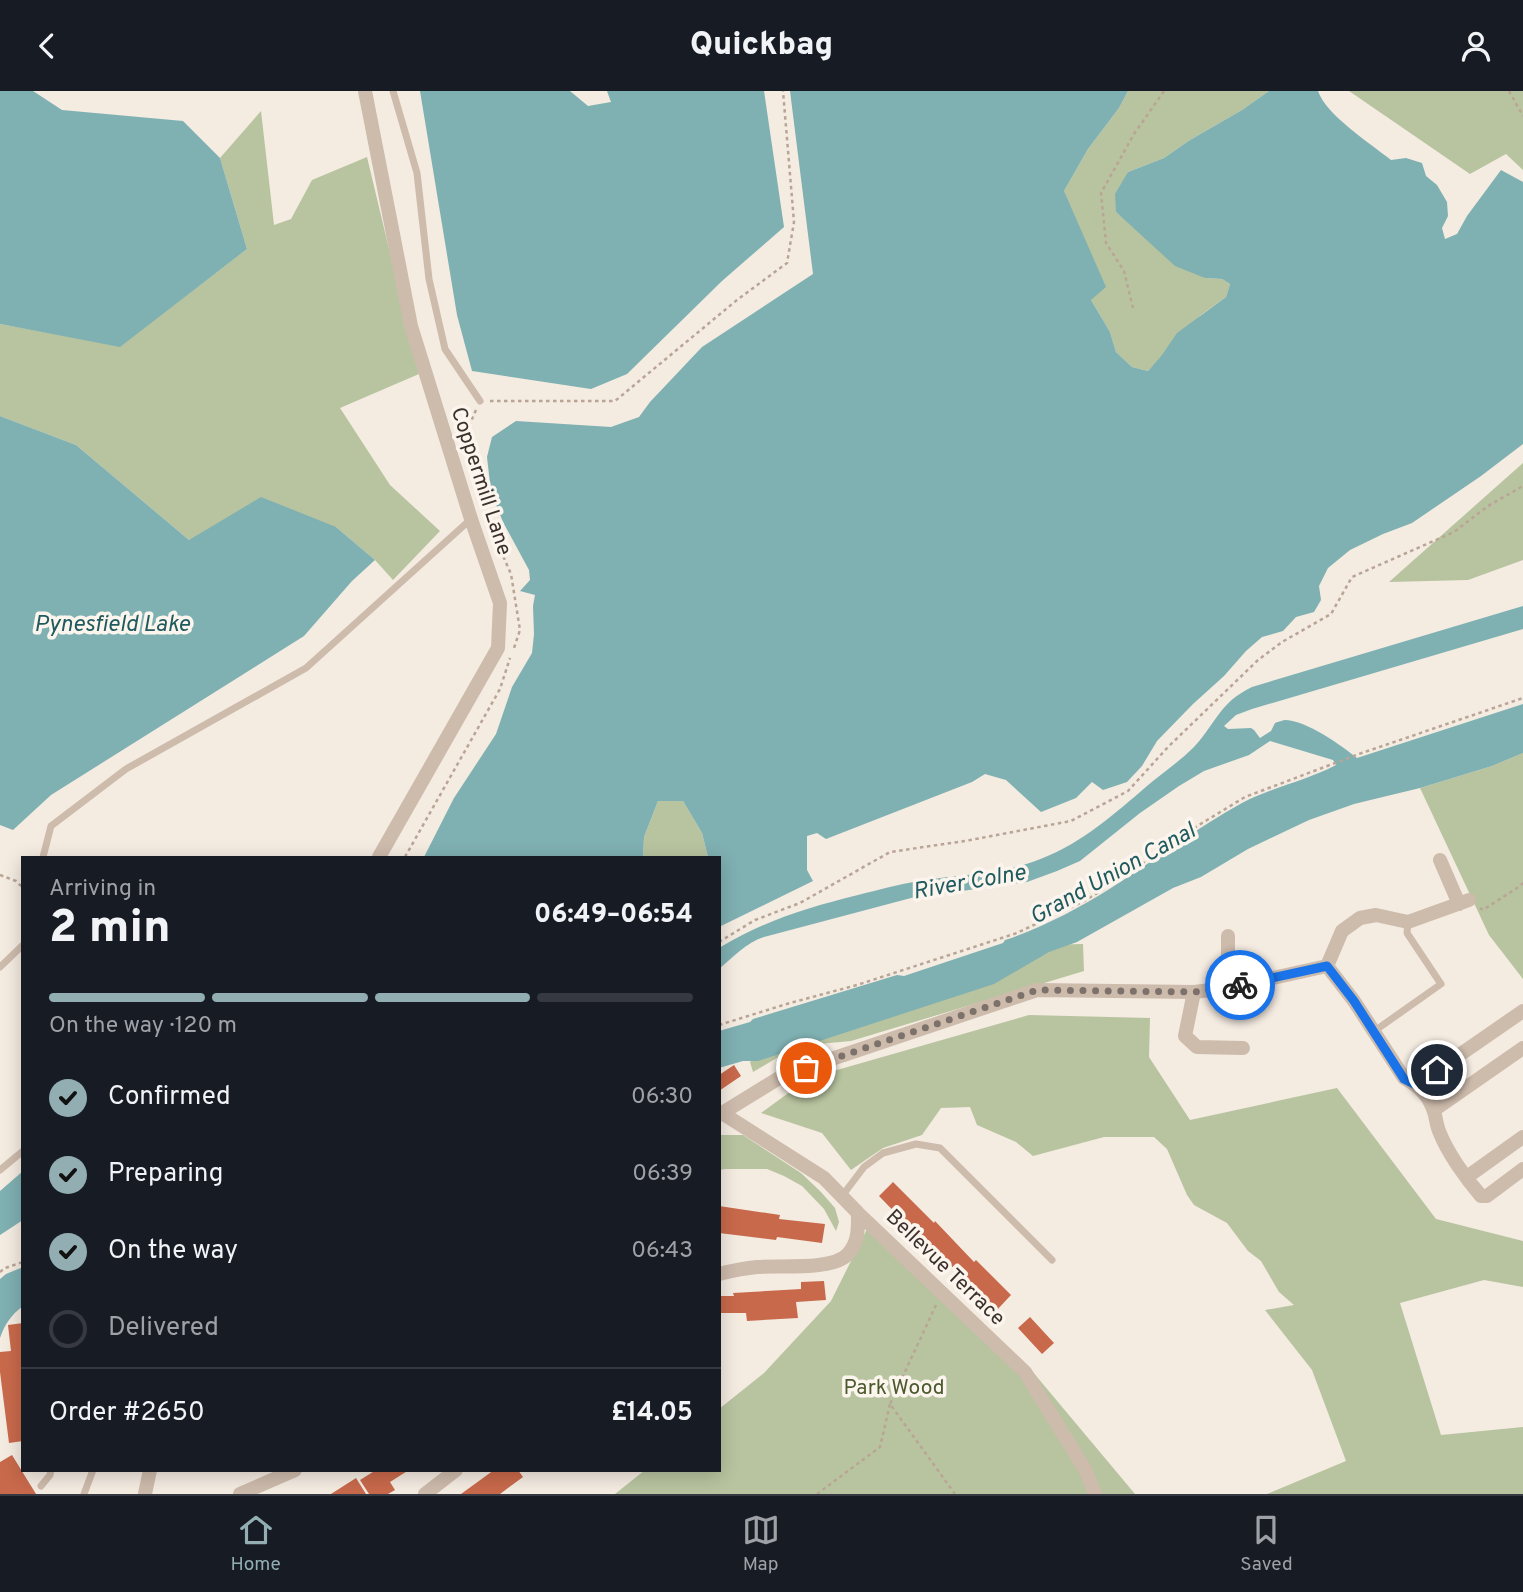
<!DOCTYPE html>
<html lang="en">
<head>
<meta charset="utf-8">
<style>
	:root { --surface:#171b24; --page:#20242c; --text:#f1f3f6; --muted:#9ea1a6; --line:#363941; --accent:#92aeb2 }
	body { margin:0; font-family:Overpass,sans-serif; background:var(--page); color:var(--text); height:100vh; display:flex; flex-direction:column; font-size:26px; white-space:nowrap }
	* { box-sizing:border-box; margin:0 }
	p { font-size:23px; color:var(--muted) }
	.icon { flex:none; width:38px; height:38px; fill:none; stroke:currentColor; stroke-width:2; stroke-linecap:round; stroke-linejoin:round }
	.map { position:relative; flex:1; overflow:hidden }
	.sheet { position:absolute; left:21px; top:765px; width:700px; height:616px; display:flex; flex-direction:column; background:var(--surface); border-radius:0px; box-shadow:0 4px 18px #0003 }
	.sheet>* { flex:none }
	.pin { position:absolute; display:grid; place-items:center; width:60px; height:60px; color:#fff; margin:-30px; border:4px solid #fff; border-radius:50%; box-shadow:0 2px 7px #0007 }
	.courier { position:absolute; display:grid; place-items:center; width:70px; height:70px; margin:-35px; border:5px solid #1a73e8; border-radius:50%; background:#fff; color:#222; box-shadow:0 2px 9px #0007 }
	.overview em { font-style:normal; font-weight:800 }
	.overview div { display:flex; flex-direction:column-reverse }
	.overview { display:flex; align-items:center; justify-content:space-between; height:119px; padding:0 28px }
	h1 { font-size:46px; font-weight:800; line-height:52px }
	.bar { display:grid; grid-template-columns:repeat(4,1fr); gap:10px 7px; align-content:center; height:84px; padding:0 28px }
	.bar i { height:9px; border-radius:5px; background:var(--line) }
	.bar .active { background:var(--accent) }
	.bar p { grid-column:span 4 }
	.line { display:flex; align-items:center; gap:18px; padding:0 28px; border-top:2px solid var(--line) }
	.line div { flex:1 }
	ol { padding:0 28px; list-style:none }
	li { display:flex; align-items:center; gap:21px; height:77px }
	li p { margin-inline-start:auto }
	li .icon { padding:7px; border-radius:50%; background:var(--accent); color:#111; stroke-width:4 }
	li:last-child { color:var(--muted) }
	li i { width:38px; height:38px; border:4px solid var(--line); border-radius:50% }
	header { display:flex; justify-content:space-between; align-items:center; height:91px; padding:0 28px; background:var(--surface); font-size:32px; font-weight:800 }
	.dock { display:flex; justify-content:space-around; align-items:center; height:98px; border-top:2px solid var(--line); background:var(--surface); font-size:19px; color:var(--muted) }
	.dock a { display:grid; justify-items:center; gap:4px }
	.dock .active { color:var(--accent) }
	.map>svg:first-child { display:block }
	.green { fill:#b8c4a0 }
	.water { fill:#7fb0b2 }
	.building { fill:#c8694b }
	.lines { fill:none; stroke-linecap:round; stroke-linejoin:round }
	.path { stroke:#b9a596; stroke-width:2.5; stroke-dasharray:3.5 3.5; stroke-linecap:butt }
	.lane { stroke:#cdbbac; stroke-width:7 }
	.street { stroke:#cdbbac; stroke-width:14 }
	.done { stroke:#7c716b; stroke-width:7; stroke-dasharray:0 12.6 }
	.route { stroke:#1a73e8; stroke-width:9 }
	.labels { text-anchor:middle; stroke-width:7; stroke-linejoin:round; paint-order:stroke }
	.street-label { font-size:21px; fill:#3b302b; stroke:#fbf5ee }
	.park-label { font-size:21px; fill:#4a5a2e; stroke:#fbf5ee }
	.water-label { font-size:23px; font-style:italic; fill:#1f5a5e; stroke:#fbf5ee }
</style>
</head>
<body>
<header><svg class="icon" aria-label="back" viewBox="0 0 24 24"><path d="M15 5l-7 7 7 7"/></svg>Quickbag<svg class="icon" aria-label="person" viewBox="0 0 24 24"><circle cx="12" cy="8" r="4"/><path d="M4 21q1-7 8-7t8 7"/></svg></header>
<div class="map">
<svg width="1523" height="1403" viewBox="0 0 1523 1403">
	<rect width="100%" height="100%" fill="#f4ebe1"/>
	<path class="green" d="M1128,0H1269L1242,19L1190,49L1164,67L1128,81L1116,121L1136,138L1205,187L1222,188L1230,193L1226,206L1201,224L1148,280L1132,276L1116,261L1110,241L1091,209L1064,100L1088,58L1119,17Z
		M1349,0H1523V79L1506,63L1470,83Z
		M261,20L274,134L291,128L312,89L367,66L419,283L340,317L390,394L440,440L393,489L375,469L336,436L189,449L76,354L0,325V233L120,255L247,158L220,67Z
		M1523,372V469L1468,489L1389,491Z
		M1523,662V888L1489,844L1420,697L1492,675Z
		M658,710H683L702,742L708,766H643L644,746Z
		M1083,853L1084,880L851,950L797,955L753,981L750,971L799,932L1039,854Z
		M1029,924L1150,927L1149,966L1190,1029L1337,997L1436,1128L1523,1150V1196L1484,1189L1400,1212L1441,1344L1523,1336V1403H1267L1346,1370L1312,1279L1265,1219L1294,1214L1279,1201L1261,1170L1248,1160L1227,1132L1194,1114L1187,1104L1167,1058L1154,1046H1104L1033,1065L1016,1051L977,1034L970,1016L941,1017L922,1044L883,1057L851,1079L822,1042L761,1022L809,987Z
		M719,1044H743L801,1082L821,1101L835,1117L839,1131L836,1140L824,1118L802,1095L784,1085L767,1078H726L719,1079Z
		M871,1130L1032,1280L1135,1403H615L645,1379H719V1318L764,1282L831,1210Z"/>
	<path class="water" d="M0,0H33L62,19L183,30L220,67L247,158L120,256L0,233Z
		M420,0H570L588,15L611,11L607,0H764L784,136L722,190L627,283L591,298L472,280L457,224Z
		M790,0H1128L1119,17L1088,58L1064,100L1106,196L1091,209L1110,241L1116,261L1132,276L1148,280L1162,264L1177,242L1226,206L1230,193L1222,188L1205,187L1175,175L1116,121L1115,103L1128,81L1164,67L1190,49L1242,19L1269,0H1318C1326,24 1371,53 1391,69L1406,67L1422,72L1426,85L1437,94L1447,111L1448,125L1442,137L1445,148L1457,143L1467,125L1501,79L1523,91V353L1481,385L1412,432L1383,443L1350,459L1328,477L1319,495L1321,509L1314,521L1296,526L1283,540L1262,546L1246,560L1224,585L1193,613L1157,650L1142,675L1127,691L1103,699L1092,691L1076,707L1041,721L1006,689L985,683L972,691L826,748L817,742L807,745V779L813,790L719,836V766H708L702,742L683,710H658L644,746L643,766H424L454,707L496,643L512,596L532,562L534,543L533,515L535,504L520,500L530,489L529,479L503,431L491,401L487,366L492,346L516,330L611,336L639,326L650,311L702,256L813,183Z
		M0,325L76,354L189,449L261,406L336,436L375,469L352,490L304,545L51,704L13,739L0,734Z
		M1523,515V538L1252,618L1236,624L1224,635L1228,638L1251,637L1254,639L1260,647L1271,640L1275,632C1278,631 1283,629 1286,629C1307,630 1341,654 1357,667L1523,613V662L1492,675L1420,697L1354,713L1309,729L1248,758L1201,786L1173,797L1077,851L1049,861L994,893L758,970H743L719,977V940L750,931L753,928L897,884L904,885L1003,852L1005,849C1041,837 1078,818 1111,797C1155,769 1196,737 1242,712C1272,696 1306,690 1336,674L1333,669L1270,650L1249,664L1204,680L1179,695L1140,722L1080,770L1057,780L1027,791L911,807L764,846C747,851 733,866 719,878V857C766,829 806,817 858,804C878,799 899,793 920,790C963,783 1010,783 1050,764C1089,747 1121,717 1153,690C1167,679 1182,668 1194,656C1217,631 1219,612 1252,596Z
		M23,1080V1129L0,1144V1100Z
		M23,1176V1215C11,1224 5,1233 0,1247V1188L6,1183Z"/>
	<path class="building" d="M734,974L741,985L719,1000V984Z
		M893,1091L934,1132L935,1130L974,1171L976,1169L1011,1204L996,1220L915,1138L913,1140L879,1105Z
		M719,1115L780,1124L779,1128L825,1133L822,1152L777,1146L776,1149L719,1142Z
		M824,1190L826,1209L796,1211L798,1227L747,1230L746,1222H719V1205H734L733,1202L801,1198V1191Z
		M1030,1226L1054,1252L1042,1263L1018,1237Z
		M23,1232V1350L9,1352L0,1281V1261L11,1260L8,1234Z
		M12,1364L36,1403H0V1371Z
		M376,1379H409L390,1391L395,1399L388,1403H369L360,1389Z
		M494,1379H518L523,1386L500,1403H461Z
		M356,1387L366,1403H331Z"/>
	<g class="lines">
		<path class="path" d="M1509,0L1523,25
			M1133,217L1124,180L1106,152L1101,102L1134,43L1164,0
			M490,310H615L737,209L787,172L794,131L783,0
			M476,319L468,337L471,370L483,414
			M492,440L511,483L520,539L514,557
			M405,766L500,598L510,567
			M0,784L16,790L23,797
			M1480,817L1483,819L1517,797L1523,792
			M719,851L755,829L800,812L890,761L965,750L1071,730L1128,700L1168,656L1258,569L1282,551L1331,523L1352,486L1454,441L1488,415L1523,395
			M719,934L790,912L857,894L1017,842L1084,810L1109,795L1194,737L1245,706L1359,663L1523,607
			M0,1181L5,1177L23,1171
			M936,1214L890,1313L955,1403
			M817,1403L880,1356L890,1313"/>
		<path class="lane" d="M393,0L417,82L429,188L445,258L480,310
			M43,766L51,735L126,678L306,577L471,428
			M0,876L23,854
			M1373,941L1441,893L1407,842L1408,831
			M0,1079L23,1060
			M842,1105L864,1076L883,1062L916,1053L940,1057L1052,1169
			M41,1395L50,1384L51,1379
			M84,1403L93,1379"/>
		<path class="street" d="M365,0L411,235L471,428L500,512L498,557L379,766
			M1440,769L1459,813
			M1327,875L1354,910L1404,987C1420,996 1430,1005 1435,1024C1436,1029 1437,1035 1439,1040C1447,1061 1466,1088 1481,1105H1487L1523,1078
			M1228,897V845
			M1194,901L1185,945L1197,956L1243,957
			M1416,994L1523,920
			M1434,1019L1523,957
			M722,1022L824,1087L858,1122L1025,1281L1086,1380L1095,1403
			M719,1024L784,984L1037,899L1194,901L1228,897L1327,875L1342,840L1360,827L1376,824L1408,831L1469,809
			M1467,1086L1523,1046
			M719,1183C731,1180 745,1177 757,1176C779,1174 833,1180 848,1163C859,1150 858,1137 858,1122
			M145,1403L150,1379
			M240,1403L295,1379
			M425,1403L456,1379"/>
	</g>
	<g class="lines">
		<path class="done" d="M806,977L1037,899L1194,901L1240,894"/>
		<path class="route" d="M1240,894L1327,875L1354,910L1404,988L1416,994L1437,979"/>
	</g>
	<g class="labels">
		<g class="street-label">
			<text transform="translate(482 390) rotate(72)" y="7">Coppermill Lane</text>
			<text transform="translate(946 1176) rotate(44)" y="7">Bellevue Terrace</text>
		</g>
		<g class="park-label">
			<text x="894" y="1303">Park Wood</text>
		</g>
		<g class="water-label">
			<text x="112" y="540">Pynesfield Lake</text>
			<text transform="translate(1112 782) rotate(-29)" y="8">Grand Union Canal</text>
			<text transform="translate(969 790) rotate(-10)" y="8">River Colne</text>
		</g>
	</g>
</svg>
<div class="pin" style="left:806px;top:977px;background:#ea580c"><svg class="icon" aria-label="bag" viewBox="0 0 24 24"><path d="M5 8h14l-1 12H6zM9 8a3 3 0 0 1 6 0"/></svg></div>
<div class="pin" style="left:1437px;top:979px;background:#1f2937"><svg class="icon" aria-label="home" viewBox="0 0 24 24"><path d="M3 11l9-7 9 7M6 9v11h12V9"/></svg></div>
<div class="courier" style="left:1240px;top:894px"><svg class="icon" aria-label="bike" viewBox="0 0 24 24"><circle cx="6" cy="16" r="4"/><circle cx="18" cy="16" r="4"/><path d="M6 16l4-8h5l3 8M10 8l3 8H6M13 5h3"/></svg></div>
<section class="sheet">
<div class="overview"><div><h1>2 min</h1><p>Arriving in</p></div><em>06:49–06:54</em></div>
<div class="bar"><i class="active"></i><i class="active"></i><i class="active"></i><i></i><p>On the way · 120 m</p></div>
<ol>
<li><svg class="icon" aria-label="check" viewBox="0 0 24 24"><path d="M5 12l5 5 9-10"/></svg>Confirmed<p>06:30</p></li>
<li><svg class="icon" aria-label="check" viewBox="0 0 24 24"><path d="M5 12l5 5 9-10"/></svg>Preparing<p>06:39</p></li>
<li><svg class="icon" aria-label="check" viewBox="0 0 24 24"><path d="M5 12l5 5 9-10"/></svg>On the way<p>06:43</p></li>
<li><i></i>Delivered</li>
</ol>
<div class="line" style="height:91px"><div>Order #2650</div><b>£14.05</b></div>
</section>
</div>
<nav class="dock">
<a class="active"><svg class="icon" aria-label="home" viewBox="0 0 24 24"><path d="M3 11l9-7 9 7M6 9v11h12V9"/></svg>Home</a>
<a><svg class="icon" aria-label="map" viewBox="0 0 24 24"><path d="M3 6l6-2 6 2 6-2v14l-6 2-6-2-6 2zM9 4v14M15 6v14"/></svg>Map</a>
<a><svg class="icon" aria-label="saved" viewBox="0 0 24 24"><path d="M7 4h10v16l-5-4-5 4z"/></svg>Saved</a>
</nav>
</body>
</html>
